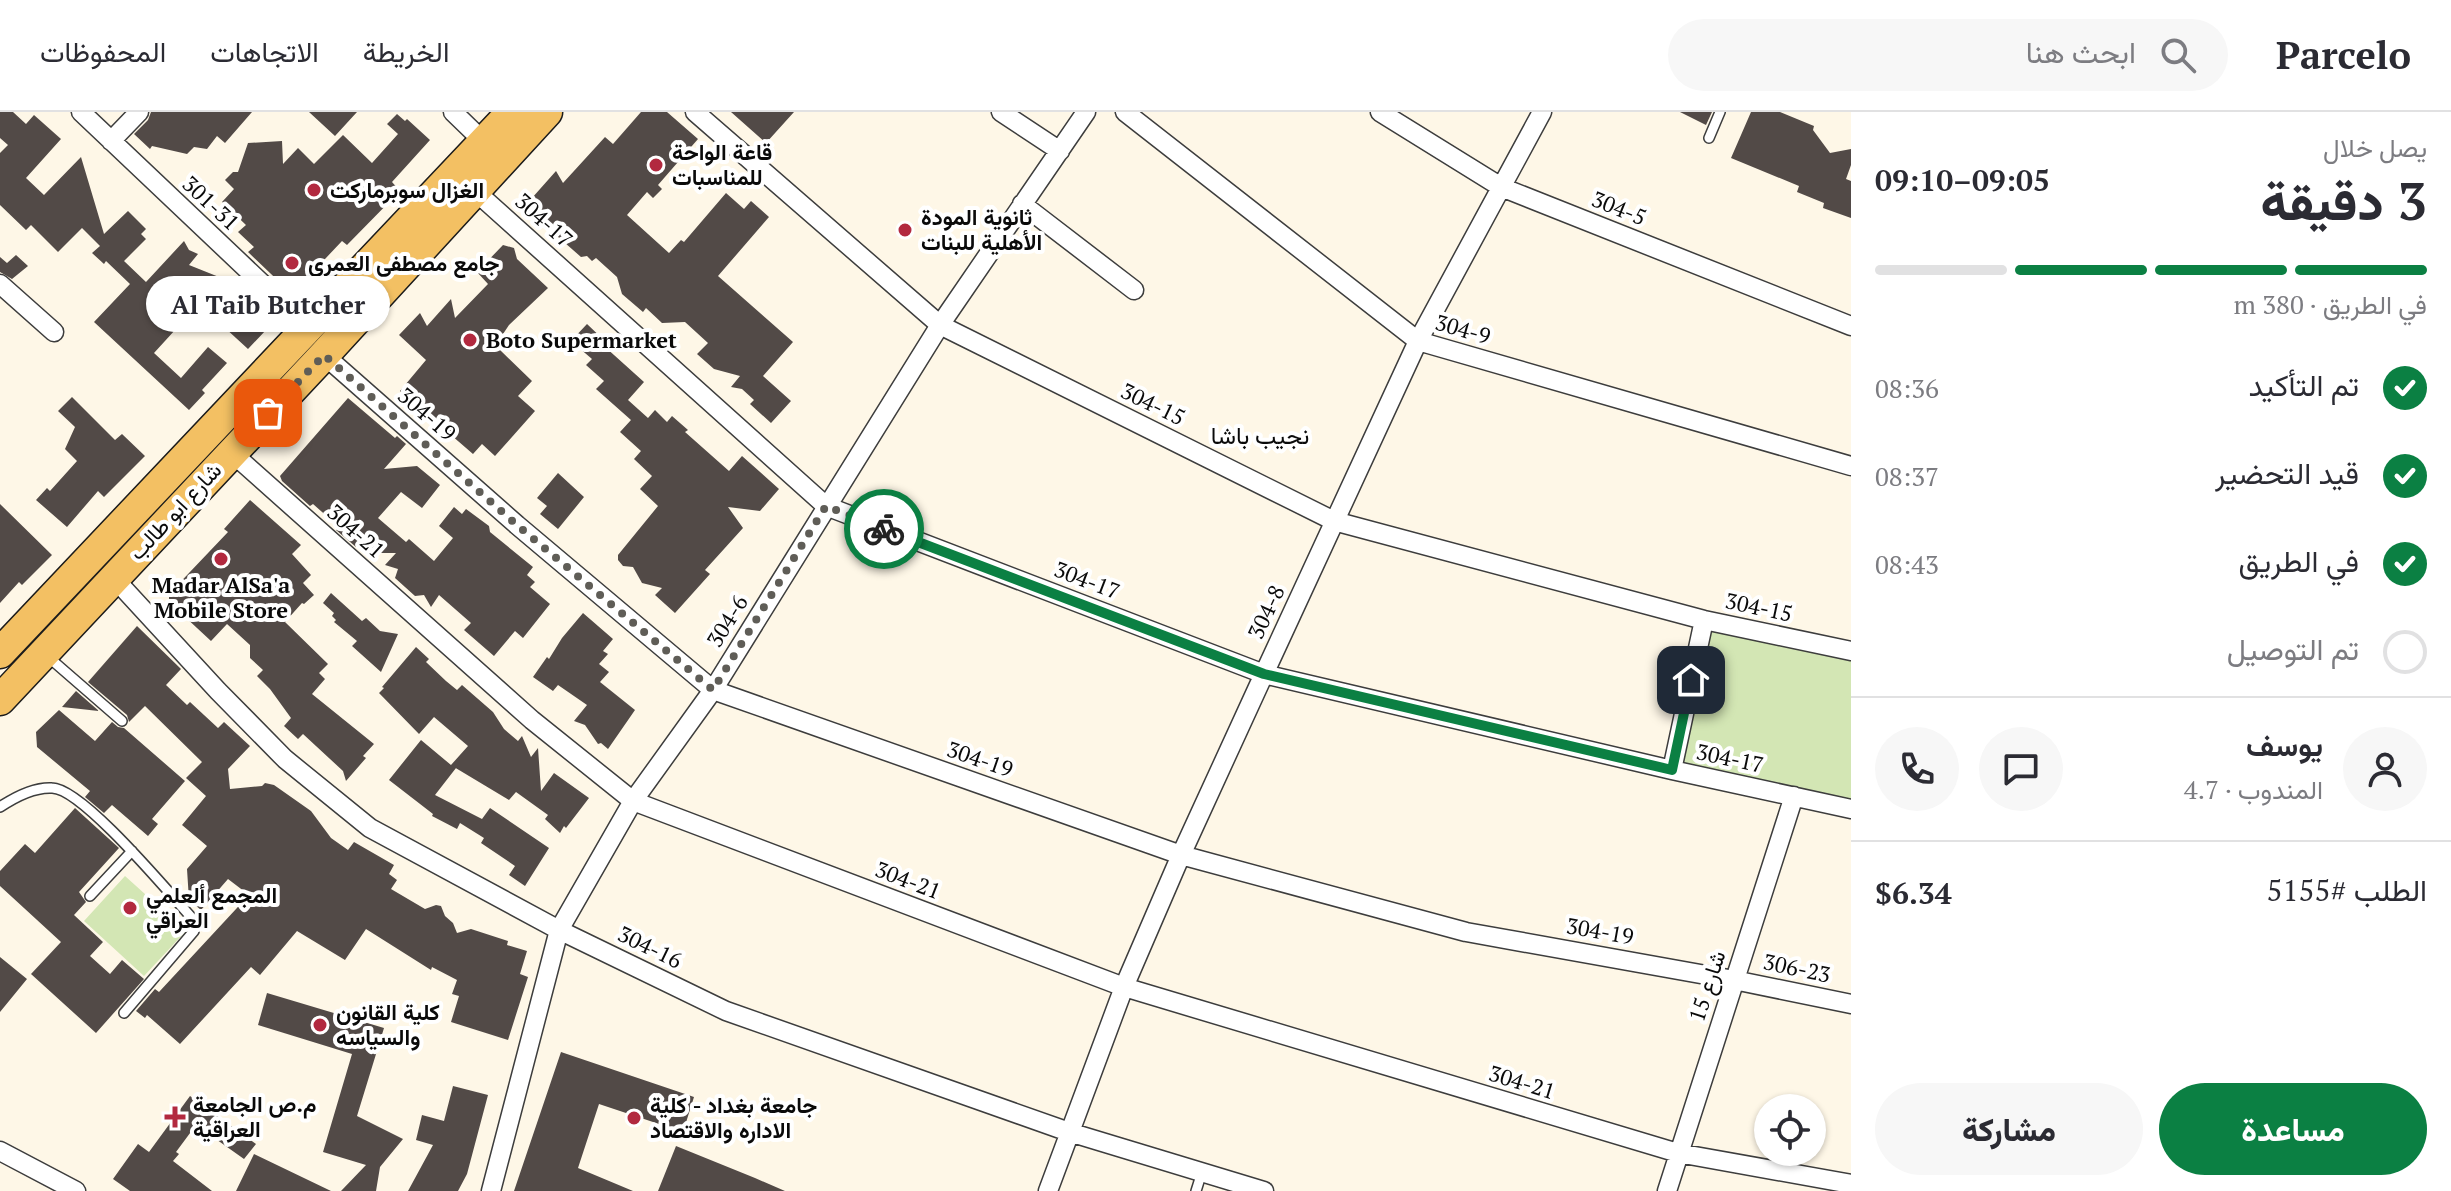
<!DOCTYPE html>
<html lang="ar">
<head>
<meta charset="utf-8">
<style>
	:root { --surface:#fff; --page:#f7f7f7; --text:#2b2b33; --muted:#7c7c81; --line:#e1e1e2; --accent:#0b8043 }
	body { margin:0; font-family:"PT Serif",Vazirmatn,serif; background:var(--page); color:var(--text); direction:rtl; height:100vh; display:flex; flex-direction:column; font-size:30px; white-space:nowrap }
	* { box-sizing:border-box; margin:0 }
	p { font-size:26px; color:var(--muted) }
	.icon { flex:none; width:44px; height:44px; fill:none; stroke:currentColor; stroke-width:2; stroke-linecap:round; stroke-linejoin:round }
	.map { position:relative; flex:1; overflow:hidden; direction:ltr }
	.drawer { display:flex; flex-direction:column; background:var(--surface); width:600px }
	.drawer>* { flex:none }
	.buttons { position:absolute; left:1754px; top:982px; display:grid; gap:16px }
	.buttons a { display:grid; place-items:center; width:72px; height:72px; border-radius:50%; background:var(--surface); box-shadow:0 2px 6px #0004; font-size:40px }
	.pin { position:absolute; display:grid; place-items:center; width:68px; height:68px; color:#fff; margin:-34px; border-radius:16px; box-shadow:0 4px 12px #0006 }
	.courier { position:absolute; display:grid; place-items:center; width:80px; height:80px; margin:-40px; border:6px solid #0b8043; border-radius:50%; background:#fff; color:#222; box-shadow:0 2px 10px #0007 }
	.bubble { position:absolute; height:56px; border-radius:28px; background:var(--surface); box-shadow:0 2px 6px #0004; font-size:26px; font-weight:800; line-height:56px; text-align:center; direction:rtl }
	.overview em { font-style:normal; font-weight:800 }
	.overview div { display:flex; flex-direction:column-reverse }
	.overview { display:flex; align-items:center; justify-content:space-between; height:136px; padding:0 24px }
	h1 { font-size:52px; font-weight:800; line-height:60px }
	.bar { display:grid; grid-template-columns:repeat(4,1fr); gap:12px 8px; align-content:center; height:96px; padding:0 24px }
	.bar i { height:10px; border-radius:6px; background:var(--line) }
	.bar .active { background:var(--accent) }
	.bar p { grid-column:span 4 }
	.line { display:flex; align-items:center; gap:20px; padding:0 24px; border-top:2px solid var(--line) }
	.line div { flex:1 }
	.round { display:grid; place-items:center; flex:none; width:84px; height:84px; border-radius:42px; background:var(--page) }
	ol { padding:0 24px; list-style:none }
	li { display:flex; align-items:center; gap:24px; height:88px }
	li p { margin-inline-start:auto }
	li .icon { padding:8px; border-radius:50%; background:var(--accent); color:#fff; stroke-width:4 }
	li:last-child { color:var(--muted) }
	li i { width:44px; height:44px; border:4px solid var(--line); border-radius:50% }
	.button { display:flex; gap:16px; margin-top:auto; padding:16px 24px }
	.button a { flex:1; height:92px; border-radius:48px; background:var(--accent); color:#fff; font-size:32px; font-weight:800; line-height:92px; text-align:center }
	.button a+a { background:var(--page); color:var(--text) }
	header { display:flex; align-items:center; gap:48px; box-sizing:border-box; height:112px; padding:0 40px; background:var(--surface); border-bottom:2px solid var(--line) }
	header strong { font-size:38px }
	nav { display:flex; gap:44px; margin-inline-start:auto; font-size:28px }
	.search { width:560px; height:72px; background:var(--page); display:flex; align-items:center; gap:20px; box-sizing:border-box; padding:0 28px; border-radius:44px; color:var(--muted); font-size:30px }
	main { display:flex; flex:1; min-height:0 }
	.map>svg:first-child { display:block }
	.green { fill:#d3e6b4 }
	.building { fill:#524a47 }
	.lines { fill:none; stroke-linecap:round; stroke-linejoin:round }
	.lane-casing { stroke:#3d3d3d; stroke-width:12 }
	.street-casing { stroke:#3d3d3d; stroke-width:21 }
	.primary-casing { stroke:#1b1b1b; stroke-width:33 }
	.lane { stroke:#fff; stroke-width:9 }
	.street { stroke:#fff; stroke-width:18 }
	.primary { stroke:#f3c063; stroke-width:30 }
	.done { stroke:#5f5d57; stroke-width:8; stroke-dasharray:0 14.4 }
	.route { stroke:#0b8043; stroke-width:10 }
	.poi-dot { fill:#b2293f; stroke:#fff; stroke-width:3 }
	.labels { text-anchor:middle; stroke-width:8; stroke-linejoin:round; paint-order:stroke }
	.poi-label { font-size:22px; font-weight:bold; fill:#0a0a0a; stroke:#fff; text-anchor:start }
	.street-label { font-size:22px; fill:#0a0a0a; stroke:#fff }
	.neighbourhood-label { font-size:24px; fill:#0a0a0a; stroke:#fff }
</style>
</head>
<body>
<header>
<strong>Parcelo</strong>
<div class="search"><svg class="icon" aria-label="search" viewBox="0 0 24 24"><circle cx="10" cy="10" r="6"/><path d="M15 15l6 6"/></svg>ابحث هنا</div>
<nav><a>الخريطة</a><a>الاتجاهات</a><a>المحفوظات</a></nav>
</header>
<main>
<section class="drawer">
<div class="overview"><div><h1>3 دقيقة</h1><p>يصل خلال</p></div><em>09:05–09:10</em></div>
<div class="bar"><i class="active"></i><i class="active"></i><i class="active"></i><i></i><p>في الطريق · 380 m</p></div>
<ol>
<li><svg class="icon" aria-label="check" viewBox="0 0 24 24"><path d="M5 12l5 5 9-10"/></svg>تم التأكيد<p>08:36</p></li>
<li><svg class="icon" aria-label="check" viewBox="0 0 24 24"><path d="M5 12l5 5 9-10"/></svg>قيد التحضير<p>08:37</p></li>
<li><svg class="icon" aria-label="check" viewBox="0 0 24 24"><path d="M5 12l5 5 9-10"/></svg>في الطريق<p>08:43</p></li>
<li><i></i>تم التوصيل</li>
</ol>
<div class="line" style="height:144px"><a class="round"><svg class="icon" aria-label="person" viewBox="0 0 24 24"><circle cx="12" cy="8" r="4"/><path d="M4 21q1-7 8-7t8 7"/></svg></a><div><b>يوسف</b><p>المندوب · 4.7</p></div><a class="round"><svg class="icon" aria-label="chat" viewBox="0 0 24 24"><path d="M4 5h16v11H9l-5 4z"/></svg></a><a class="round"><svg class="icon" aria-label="phone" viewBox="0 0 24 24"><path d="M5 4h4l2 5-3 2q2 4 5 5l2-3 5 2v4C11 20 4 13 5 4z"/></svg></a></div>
<div class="line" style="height:104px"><div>الطلب #5155</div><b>$6.34</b></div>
<div class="button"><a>مساعدة</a><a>مشاركة</a></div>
</section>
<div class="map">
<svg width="1851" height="1079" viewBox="0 0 1851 1079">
	<rect width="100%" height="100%" fill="#fef7e7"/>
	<path class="green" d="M1704,508L1851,539V697L1672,658Z
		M125,764L186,819L144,864L84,809Z"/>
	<path class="building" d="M0,0H13L26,12L34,3L61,27L26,66L44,83L81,45L104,122L128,99L146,117L141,122L146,127L124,149L146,170L184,129L189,138L198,142L189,153L224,167L263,204L266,218L248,237L224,215L229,210L207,188L188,209L186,206L154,241L181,266L208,235L227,251L202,278L205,281L189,298L94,210L130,172L106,149L104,152L92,141L100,134L82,116L58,140L31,113L26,118L0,93V41L8,33L0,26Z
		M151,0H252L225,31L217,24L207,37L194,35L187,42L152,34L150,37L134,22L148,8Z
		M309,0H357L335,24Z
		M641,0H667L698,27L658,73L662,77L653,86L647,80L627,103L669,141L681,128L684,130L726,81L744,97L751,89L769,105L718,164L793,230L763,264L791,289L771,311L750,292L754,288L742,277L731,275L740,264L714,257L697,242L708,231L685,210L662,211L646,196L643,200L622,182L617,165L596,146L592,149L587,144L581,145L524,95L556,59L563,71L605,25L613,32Z
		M731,0H794L766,31Z
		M1680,0H1712L1706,13Z
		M1751,0H1780L1814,14L1813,18L1830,41L1851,37V53L1846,67L1851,69V106L1823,96L1824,91L1797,80L1799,74L1731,46Z
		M397,2L405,9L407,7L430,28L392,70L400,79L347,133L342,129L292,182L248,140L254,135L238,120L246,113L222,90L234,77L225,68L233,60H238L248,31L282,29L283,52L298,36L314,52L343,23L372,51L398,22L387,12Z
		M503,133L514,136L517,147L548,176L509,213L503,222L510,228L500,238L532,269L518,284L535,299L495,344L482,332L473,342L400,279L426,248L399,223L420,201L427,214L451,187L455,206L488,172L477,160Z
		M16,143L28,154L12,167L0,160V145L7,151Z
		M587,212L607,231L604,234L644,270L628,288L648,306L655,298L667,310L672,304L688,318L685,320L729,359L742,344L779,377L760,399L728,395L743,416L705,458L710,462L675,501L655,483L662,476L642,471L633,455L623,454L618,448V443L658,394L640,377L652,364L634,347L641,339L620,320L631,308L596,277L604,269L586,253L592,247L571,229Z
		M72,285L115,328L122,322L145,344L104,385L98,379L67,415L36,388L47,376L50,379L77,349L65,337L75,315L58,299Z
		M348,286L395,326L397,324L406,332L384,357L417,354L440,373L422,396L401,380L378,406L406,430L409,427L434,449L453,426L439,414L454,395L462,402L466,397L489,414L490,420L533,455L527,463L535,470L530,475L550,492L523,526L515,519L494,544L464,518L471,511L439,483L431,495L424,483L415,484L395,466L398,457L385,453L396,441H367L358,433L356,435L336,418L339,415L313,392L310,394L282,369L280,364Z
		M558,361L584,385L558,417L540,402L547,394L537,386Z
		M250,388L301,433L292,442L311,463L303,471L314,483L304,492L302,491L285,510L328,552L319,561L325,567L312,582L374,632L363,644L366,646L346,669L343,659L303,622L298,627L284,614L291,606L270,577L257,564L263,558L250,546V533L227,512L211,529L169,490V482L228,420L224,417Z
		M0,392L52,443L22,473L19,470L0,491Z
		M331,481L362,509L366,506L380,519L398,522L381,560L352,534L357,529L334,510L336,508L332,504L334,501L323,491Z
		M583,501L613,527L603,539L608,542L599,552L609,560L600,570L635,598L608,637L601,631L598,632L585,613L574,609L587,593L558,573L553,579L533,565L547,545L549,547L562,526Z
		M137,514L181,557L166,573L187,593L190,590L218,616L224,610L250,634L228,657L230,677L262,674L265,671L274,673L311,699L331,726L348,738L354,730L394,753L389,762L397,768L391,777L425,797L436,793L441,794L445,804L453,811L457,821L471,817L508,829L507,833L527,839L520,862L528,865L508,928L451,910L459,884L452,882L457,868L432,855L431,858L366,817L345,848L297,819L260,863L251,855L180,932L147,903L145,906L136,899L155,877L159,880L249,783L228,767L201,798L189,788L187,757L207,734L182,713L206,684L186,666L202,650L145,594L129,610L127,603L88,570Z
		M416,535L429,547L426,550L446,569L457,578L462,573L493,600L504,617L518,629L522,624L531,645L538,636L541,679L554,661L589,686L566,716L564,714L560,721L545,707L548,703L516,680L509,688L454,655L456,656L435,683L482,707L490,696L549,736L525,774L509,763L515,754L481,731L484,726L460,711L457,717L432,704L433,702L389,668L421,628L451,653L468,634L434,605L419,622L379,581L384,576L382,575Z
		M76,579L99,599L62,595Z
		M59,598L95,629L112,610L118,615L124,616L185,669L152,707L158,712L148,724L112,693L104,701L85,685L90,679L37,635L36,620Z
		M75,696L119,736L79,780L86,790L74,803L103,830L90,844L110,862L122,848L144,867L96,921L31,862L61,830L0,774V759L25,732L35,741Z
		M0,845L27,867L0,900Z
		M267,881L384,916L357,1004L403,1027L380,1055L376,1079H341L366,1053L323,1040L352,942L258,913Z
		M561,940L694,985L683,1020L599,992L578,1056L633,1079H514Z
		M453,974L488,983L467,1062L458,1079H408L433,1033L416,1028L422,1003L444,1009Z
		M190,984L256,1032L244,1047L196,1013L176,1040L179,1042L173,1049L212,1079H130L113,1067L138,1032L149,1040Z
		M676,1034L755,1066L785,1079H658Z
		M254,1042L331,1079H236Z"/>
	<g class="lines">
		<defs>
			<path id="lane" d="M1709,26L1720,0
				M46,543L122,609
				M0,695C15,685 34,675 52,676C82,676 169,781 192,806L195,811L194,819L124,901
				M90,784L132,739
				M1196,1079L1202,1060"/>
			<path id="street" d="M81,0L309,216
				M453,0L484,30
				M695,0L940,213L1334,409L1704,508L1851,539
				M1001,0L1060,39
				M1125,0L1418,229L1851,354
				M1380,0L1501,75L1851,214
				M111,29L139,0
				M475,79L826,394L1264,562L1672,658L1851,697
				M1022,92L1134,178
				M0,172L54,220
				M324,243L517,413L713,578L1181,743L1466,820L1734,868L1851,892
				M231,340L532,608L633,689L1124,875L1678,1041L1851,1072
				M113,465L218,579L285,647L370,716L559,818L726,899L1069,1020L1264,1079
				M1672,658L1704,508
				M0,1039L76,1079
				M491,1079L559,818L633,689L713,578L940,213L1086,0
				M1048,1079L1124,875L1181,743L1264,562L1418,229L1542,0
				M1667,1079L1794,684"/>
			<path id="primary" d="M0,541L512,0
				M0,588L324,243L547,0"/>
		</defs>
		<use href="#lane" class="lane-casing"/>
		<use href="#street" class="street-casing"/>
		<use href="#primary" class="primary-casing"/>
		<use href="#lane" class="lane"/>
		<use href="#street" class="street"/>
		<use href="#primary" class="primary"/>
	</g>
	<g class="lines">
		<path class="done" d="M268,301L324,243L517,413L713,578L826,394L884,417"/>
		<path class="route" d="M884,417L1264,562L1672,658L1691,568"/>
	</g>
	<g class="poi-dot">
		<circle cx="656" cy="53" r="8"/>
		<circle cx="314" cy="78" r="8"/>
		<circle cx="905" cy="118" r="8"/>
		<circle cx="292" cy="151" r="8"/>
		<circle cx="470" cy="228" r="8"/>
		<circle cx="221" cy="447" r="8"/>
		<circle cx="130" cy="796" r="8"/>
		<circle cx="320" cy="913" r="8"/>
		<path d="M171 993h8v8h8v8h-8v8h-8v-8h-8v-8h8z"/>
		<circle cx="634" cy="1006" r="8"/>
	</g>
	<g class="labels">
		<g class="poi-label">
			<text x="672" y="48">قاعة الواحة<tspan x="672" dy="25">للمناسبات</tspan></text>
			<text x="330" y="86">الغزال سوبرماركت</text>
			<text x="921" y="113">ثانوية المودة<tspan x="921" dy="25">الأهلية للبنات</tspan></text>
			<text x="308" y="159">جامع مصطفى العمري</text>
			<text x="486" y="236">Boto Supermarket</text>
			<text x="221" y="481" text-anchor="middle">Madar AlSa'a<tspan x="221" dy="25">Mobile Store</tspan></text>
			<text x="146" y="791">المجمع ألعلمي<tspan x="146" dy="25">العراقي</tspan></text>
			<text x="336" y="908">كلية القانون<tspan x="336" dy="25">والسياسه</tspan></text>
			<text x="193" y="1000">م.ص الجامعة<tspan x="193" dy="25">العراقية</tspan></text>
			<text x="650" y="1001">جامعة بغداد - كلية<tspan x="650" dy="25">الاداره والاقتصاد</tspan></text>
		</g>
		<g class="street-label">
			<text transform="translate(211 91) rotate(43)" y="8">301-31</text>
			<text transform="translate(1619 96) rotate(22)" y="8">304-5</text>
			<text transform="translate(544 108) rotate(42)" y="8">304-17</text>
			<text transform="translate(1463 217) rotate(16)" y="8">304-9</text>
			<text transform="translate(1153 292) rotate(26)" y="8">304-15</text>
			<text transform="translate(427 302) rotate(41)" y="8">304-19</text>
			<text transform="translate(175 399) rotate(-47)" y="8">شارع ابو طالب</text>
			<text transform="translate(356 419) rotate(42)" y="8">304-21</text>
			<text transform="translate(1087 468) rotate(21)" y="8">304-17</text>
			<text transform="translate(1759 495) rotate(12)" y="8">304-15</text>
			<text transform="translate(1266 500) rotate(-65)" y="8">304-8</text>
			<text transform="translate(727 509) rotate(-58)" y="8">304-6</text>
			<text transform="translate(1730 646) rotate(12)" y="8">304-17</text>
			<text transform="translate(980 647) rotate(19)" y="8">304-19</text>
			<text transform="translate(908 768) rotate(21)" y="8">304-21</text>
			<text transform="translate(1600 819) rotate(10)" y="8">304-19</text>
			<text transform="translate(650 835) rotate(26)" y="8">304-16</text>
			<text transform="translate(1797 856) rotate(12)" y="8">306-23</text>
			<text transform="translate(1707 874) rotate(-72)" y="8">شارع 15</text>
			<text transform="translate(1522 970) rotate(17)" y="8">304-21</text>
		</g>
		<g class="neighbourhood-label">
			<text x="1260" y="332">نجيب باشا</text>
		</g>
	</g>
</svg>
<div class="buttons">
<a><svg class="icon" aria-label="locate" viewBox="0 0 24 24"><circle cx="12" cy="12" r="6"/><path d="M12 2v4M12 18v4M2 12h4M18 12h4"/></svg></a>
</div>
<div class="pin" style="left:268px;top:301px;background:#ea580c"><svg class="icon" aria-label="bag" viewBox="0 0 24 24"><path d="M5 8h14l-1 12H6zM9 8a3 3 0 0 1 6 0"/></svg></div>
<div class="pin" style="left:1691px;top:568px;background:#1f2937"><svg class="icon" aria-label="home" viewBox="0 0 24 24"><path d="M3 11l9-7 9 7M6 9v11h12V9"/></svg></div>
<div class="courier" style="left:884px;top:417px"><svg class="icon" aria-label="bike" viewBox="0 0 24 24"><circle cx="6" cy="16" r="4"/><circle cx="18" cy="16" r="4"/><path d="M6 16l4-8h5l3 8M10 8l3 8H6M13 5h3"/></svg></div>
<div class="bubble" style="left:146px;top:164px;width:244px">Al Taib Butcher</div>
</div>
</main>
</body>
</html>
